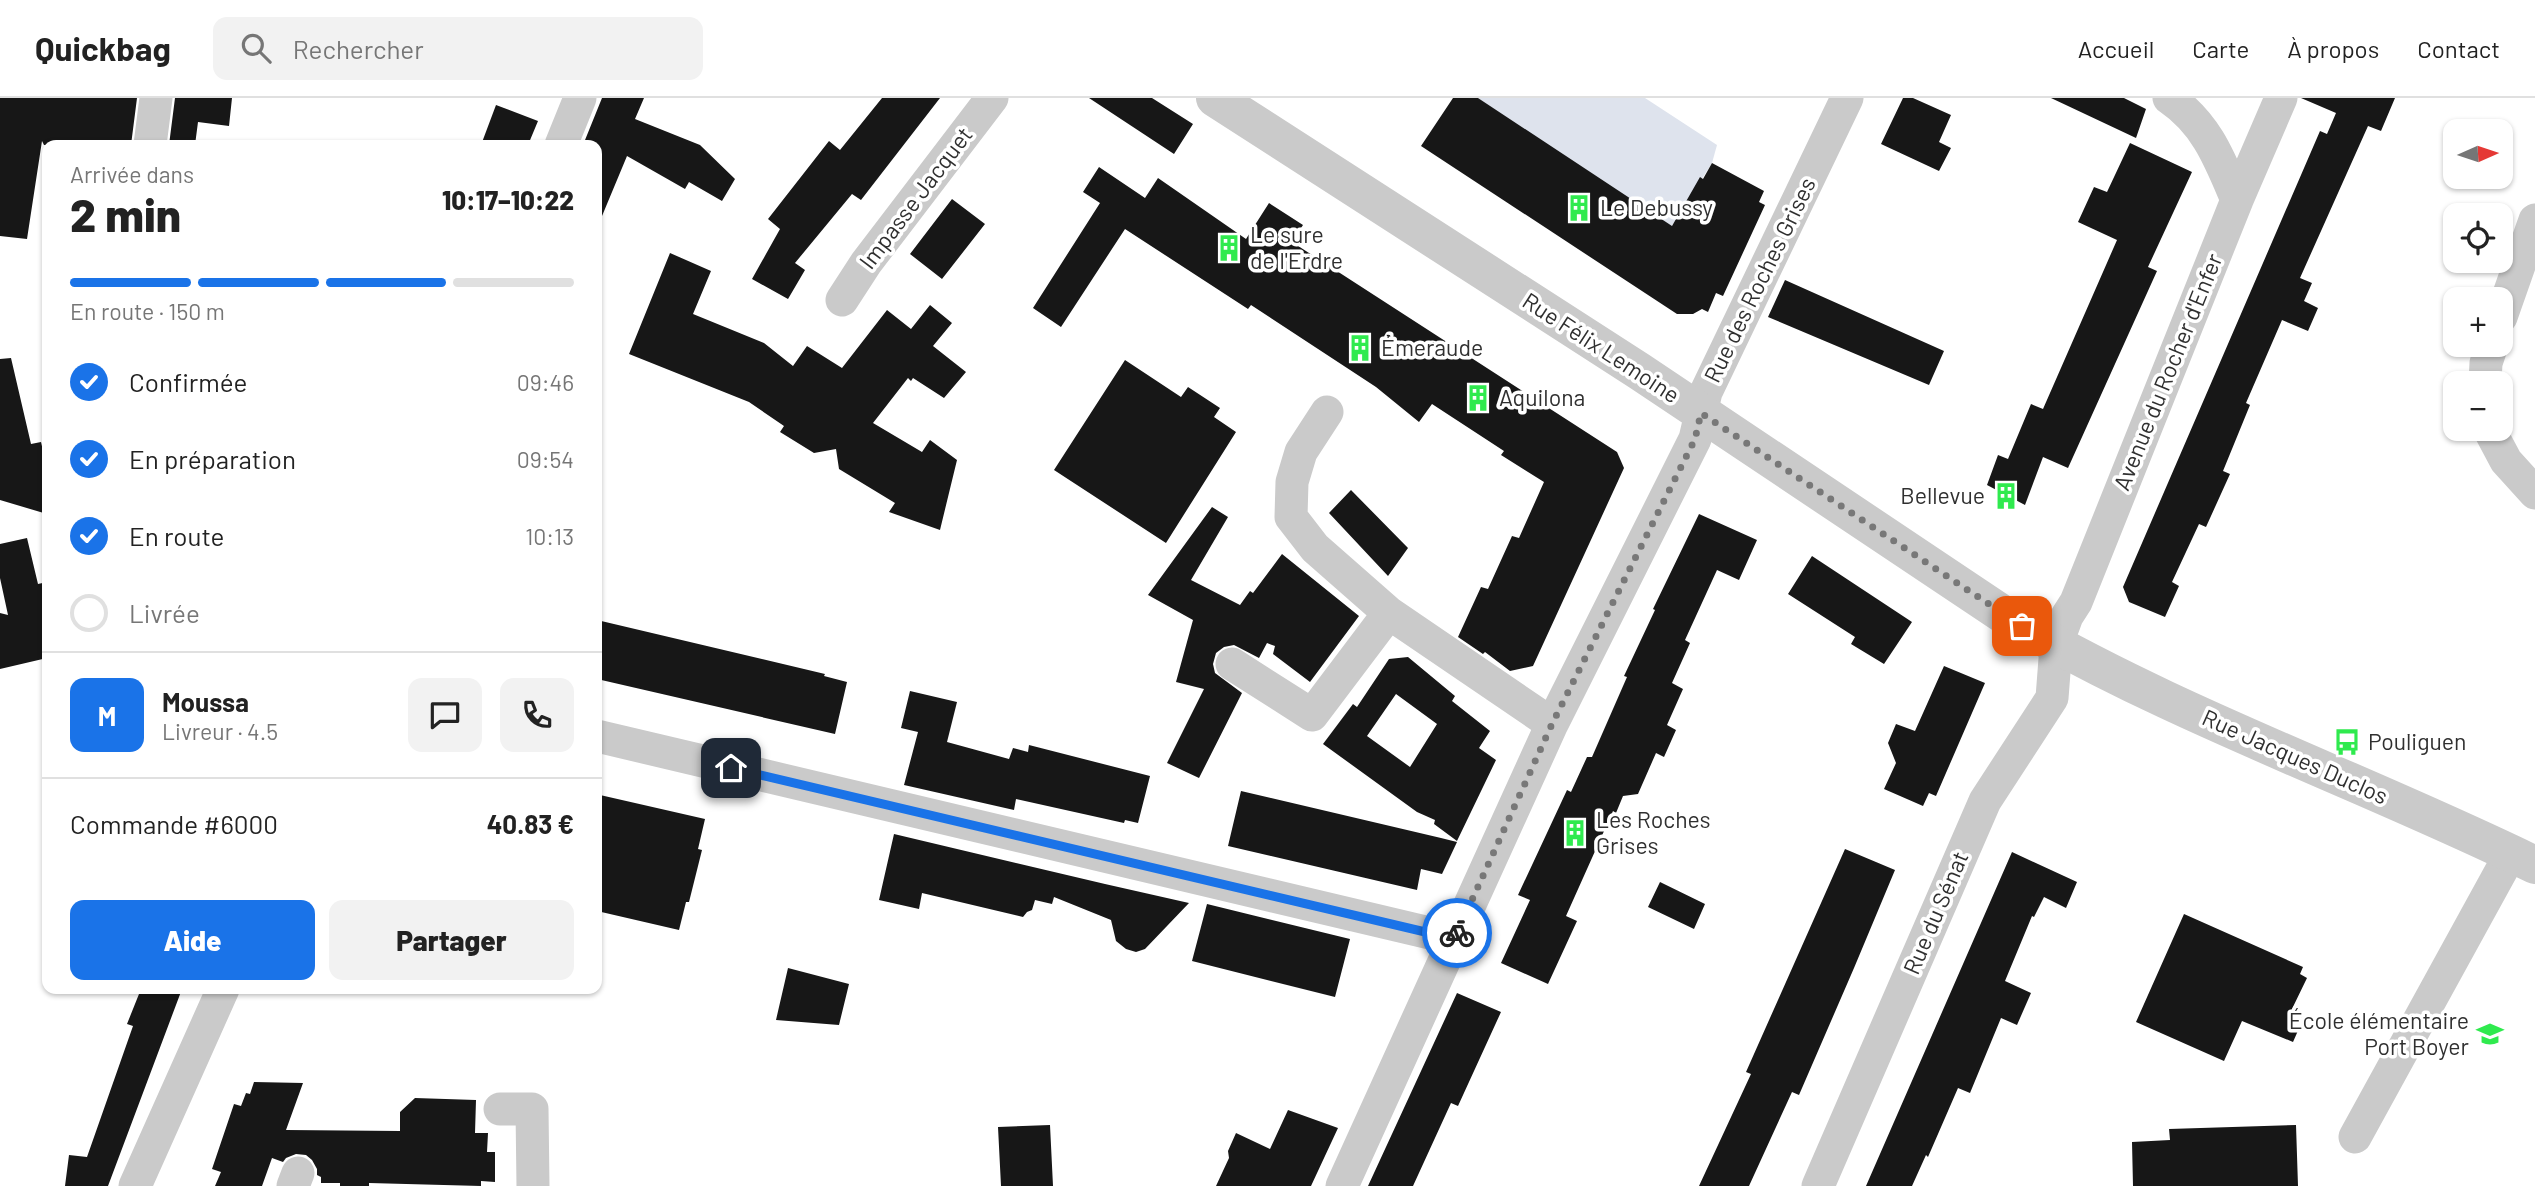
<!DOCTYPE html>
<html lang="fr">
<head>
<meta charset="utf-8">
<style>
	:root { --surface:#fff; --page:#f2f2f2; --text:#222; --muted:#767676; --line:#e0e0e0; --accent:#1a73e8 }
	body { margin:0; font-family:Barlow,sans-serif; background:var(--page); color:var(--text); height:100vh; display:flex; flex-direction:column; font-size:26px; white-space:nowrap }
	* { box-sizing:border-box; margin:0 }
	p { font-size:23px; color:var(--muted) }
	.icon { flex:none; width:38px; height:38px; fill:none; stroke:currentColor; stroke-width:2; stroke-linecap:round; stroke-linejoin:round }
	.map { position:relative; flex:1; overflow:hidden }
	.drawer { position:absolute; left:42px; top:42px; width:560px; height:854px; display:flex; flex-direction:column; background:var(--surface); border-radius:14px; box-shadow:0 2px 5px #0004 }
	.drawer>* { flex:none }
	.needle { width:46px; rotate:87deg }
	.fabs { position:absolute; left:2443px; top:21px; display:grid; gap:14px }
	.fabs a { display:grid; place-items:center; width:70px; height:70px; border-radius:14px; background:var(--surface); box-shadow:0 2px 5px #0004; font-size:35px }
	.pin { position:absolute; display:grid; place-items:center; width:60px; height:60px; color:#fff; margin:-30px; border-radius:14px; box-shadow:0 4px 10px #0006 }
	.courier { position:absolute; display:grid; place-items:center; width:70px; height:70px; margin:-35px; border:5px solid #1a73e8; border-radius:50%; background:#fff; color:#222; box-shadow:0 2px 9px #0007 }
	.overview em { font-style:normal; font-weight:800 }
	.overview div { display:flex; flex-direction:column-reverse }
	.overview { display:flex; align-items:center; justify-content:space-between; height:119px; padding:0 28px }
	h1 { font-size:46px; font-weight:800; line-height:52px }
	.bar { display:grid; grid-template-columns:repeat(4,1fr); gap:10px 7px; align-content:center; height:84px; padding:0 28px }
	.bar i { height:9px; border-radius:5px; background:var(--line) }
	.bar .current { background:var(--accent) }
	.bar p { grid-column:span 4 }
	.line { display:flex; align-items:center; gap:18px; padding:0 28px; border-top:2px solid var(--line) }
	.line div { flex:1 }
	.round { display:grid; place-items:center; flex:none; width:74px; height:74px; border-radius:14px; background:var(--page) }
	ol { padding:0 28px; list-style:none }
	li { display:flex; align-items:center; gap:21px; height:77px }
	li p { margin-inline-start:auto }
	li .icon { padding:7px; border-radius:50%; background:var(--accent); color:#fff; stroke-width:4 }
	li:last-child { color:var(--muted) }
	li i { width:38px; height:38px; border:4px solid var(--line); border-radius:50% }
	.action { display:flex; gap:14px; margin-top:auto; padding:14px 28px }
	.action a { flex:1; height:80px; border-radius:14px; background:var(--accent); color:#fff; font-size:28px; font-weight:800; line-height:80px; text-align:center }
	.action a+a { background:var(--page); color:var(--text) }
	header { display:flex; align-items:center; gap:42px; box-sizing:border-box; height:98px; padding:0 35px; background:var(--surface); border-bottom:2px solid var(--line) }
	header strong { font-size:33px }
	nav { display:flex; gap:38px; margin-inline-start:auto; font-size:24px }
	.search { width:490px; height:63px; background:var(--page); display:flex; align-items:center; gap:18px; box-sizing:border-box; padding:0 24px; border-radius:14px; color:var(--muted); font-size:26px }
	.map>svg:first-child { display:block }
	.green { fill:#dee3ed }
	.building { fill:#171717; fill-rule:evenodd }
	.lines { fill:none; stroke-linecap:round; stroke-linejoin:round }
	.minor { stroke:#cacaca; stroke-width:33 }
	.tertiary { stroke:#cacaca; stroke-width:38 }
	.done { stroke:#787878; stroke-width:7; stroke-dasharray:0 12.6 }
	.route { stroke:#1a73e8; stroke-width:9 }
	.labels { text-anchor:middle; stroke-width:7; stroke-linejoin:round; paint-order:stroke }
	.street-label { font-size:23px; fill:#303030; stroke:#fff }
	.poi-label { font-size:23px; fill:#303030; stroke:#fff; text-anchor:start }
</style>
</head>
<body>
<header>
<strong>Quickbag</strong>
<div class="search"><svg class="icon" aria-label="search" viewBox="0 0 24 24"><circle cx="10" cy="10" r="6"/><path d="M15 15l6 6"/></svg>Rechercher</div>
<nav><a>Accueil</a><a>Carte</a><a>À propos</a><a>Contact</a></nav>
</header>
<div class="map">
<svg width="2535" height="1088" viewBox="0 0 2535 1088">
	<rect width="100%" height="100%" fill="#fff"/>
	<path class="green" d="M1478,0H1645L1717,47L1712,65L1670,131Z"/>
	<path class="building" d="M0,0H137L131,47H44L42,43L27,141L0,138Z
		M175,0H232L229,28L198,24L195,47H169Z
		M602,0H644L635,21L700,47L735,81L722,103L689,84L685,91L627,58L597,130V47H583Z
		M882,0H940L861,102L852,96L795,165L805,172L788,201L752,181L780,131L768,121L829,43L840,52Z
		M1089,0H1152L1193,26L1174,56Z
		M1453,0H1478L1672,128L1700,79L1703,81L1712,65L1764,93L1759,104L1765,107L1723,198L1716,195L1708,214L1702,211L1693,216H1677L1421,48Z
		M1903,0H1913L1951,17L1939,44L1951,50L1939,73L1881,46Z
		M2051,0H2124L2146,11L2136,40Z
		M2301,0H2395L2381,33L2368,28L2300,180L2312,185L2304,203L2318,210L2308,233L2282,222L2246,305L2250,307L2223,373L2230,376L2206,429L2199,426L2172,484L2179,488L2165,519L2129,504L2123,489L2320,33L2327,36L2336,15Z
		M496,7L538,23L528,47H481Z
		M2130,45L2192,74L2148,169L2157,173L2068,370L2043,359L2025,407L1987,387L1998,357L2008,361L2031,306L2043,311L2117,142L2078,124L2094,89L2107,94Z
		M1099,69L1145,100L1158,80L1246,141L1269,105L1303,127L1292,144L1617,354L1624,370L1533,568L1510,573L1485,554L1483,556L1458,539L1481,489L1488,491L1512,438L1519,440L1544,384L1501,357L1504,353L1432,306L1419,324L1376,289L1251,207L1248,211L1125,131L1061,229L1033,210L1100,105L1083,94Z
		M952,101L985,126L942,181L910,156Z
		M670,155L711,173L693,216L764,245L793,268L807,248L842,270L887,212L911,231L930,207L952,225L933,248L966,274L944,300L913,280L911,283L908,280L873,325L922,354L930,342L957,362L940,432L889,414L895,405L839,371L836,351L814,355L780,334L784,328L749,304L629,256Z
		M1785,182L1944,253L1929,287L1768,219Z
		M11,260L31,346L41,344L47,370V416L0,402V261Z
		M1125,262L1181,299L1188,289L1220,310L1214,319L1236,334L1166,445L1054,372Z
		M1351,392L1408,450L1388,478L1329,415Z
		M1212,409L1228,419L1191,482L1240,507L1250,493L1253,495L1282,456L1359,518L1310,584L1273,556L1275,548L1267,545L1259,560L1234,547L1224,549L1216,555L1213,566L1215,575L1242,595L1199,680L1167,665L1204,591L1176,584L1193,522L1148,497Z
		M1699,416L1757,442L1739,482L1717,472L1685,542L1690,545L1672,585L1683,591L1667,627L1676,632L1664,659L1656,655L1638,696L1623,698L1616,715L1613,713L1566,818L1577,823L1548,886L1501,865L1530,802L1518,797L1567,692L1571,694L1587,659H1592L1627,579L1624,578L1655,512L1653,511Z
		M27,440L38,486L47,484V560L0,571V515L8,517L0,480V446Z
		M1812,458L1912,524L1884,566L1851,546L1855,539L1788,496Z
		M597,522L825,576L824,578L847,584L835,636L597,581Z
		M1408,559L1455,598L1452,603L1490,633L1479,650L1496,662L1457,743L1434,726L1435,722L1417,714L1323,646L1353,606L1357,609L1389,561ZM1396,596L1437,626L1410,669L1367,638Z
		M1944,568L1985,585L1936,698L1929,695L1923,708L1884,691L1896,665L1888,645L1896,626L1915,633Z
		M910,593L957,604L947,644L1009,661L1013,650L1028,654L1029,647L1150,678L1138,725L1125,722L1124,725L1016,701L1014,712L904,687L918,634L901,630Z
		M1241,693L1441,740L1457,744L1442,776L1421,771L1417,792L1228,748Z
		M600,697L705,721L698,751L702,752L689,804H686L679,832L597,813V713Z
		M894,736L1105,786L1189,805L1145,851L1136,854L1126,851L1116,843L1111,822L1054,799L1052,806L1035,802L1032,812L1027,814L1023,819L922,795L919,811L879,802Z
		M1845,751L1895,772L1854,870L1799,997L1792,994L1749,1088H1699L1751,976L1746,974Z
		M2012,754L2077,784L2066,810L2044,799L2034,819L2032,818L2005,883L2031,895L2017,927L2001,920L1970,995L1958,990L1928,1059L1926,1057L1912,1088H1866Z
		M1660,784L1705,806L1694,831L1648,809Z
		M1207,806L1350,841L1335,899L1192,863Z
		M2184,816L2303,869L2300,876L2307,880L2291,913L2304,919L2293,944L2242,923L2224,963L2136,924Z
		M788,870L849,886L839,927L776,922Z
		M141,891H182L108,1088H65L69,1057L87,1059L133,928L127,926Z
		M1457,895L1501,914L1458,1008L1451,1005L1413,1088H1368Z
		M254,984L303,985L286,1032L400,1033V1014L415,1000L476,1002L475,1035H488L487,1054H495V1084L481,1083V1088L369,1085V1088H340V1085H321V1079L317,1077V1071L312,1062L306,1057L296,1056L286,1060L283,1064L272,1060L262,1088H215L221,1074L212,1071L234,1006L241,1008L246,995L250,996Z
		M1288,1012L1338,1030L1311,1088H1216L1229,1060L1228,1053L1236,1035L1270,1051Z
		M1050,1027L1053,1088H1001L998,1029Z
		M2296,1027L2298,1088H2133L2132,1044L2170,1042L2169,1031Z"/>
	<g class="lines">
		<path class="minor" d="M2169,0C2207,26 2220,62 2237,102
			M150,47L156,0
			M561,47L580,0
			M842,202L866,165L992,0
			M2501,219L2535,122
			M2485,285L2486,265L2492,247
			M1327,314L1301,354L1292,384L1291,419L1315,450L1389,515L1552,626
			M2489,331L2506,363L2535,395
			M1232,566L1312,617L1389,515
			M597,638L1455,841
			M500,1011H532L533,1088
			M2355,1039L2511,755
			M135,1088L223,891
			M293,1088L298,1075
			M1342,1088L1552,626L1695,341L1706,294L1847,0
			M1818,1088L1985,703L2052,600L2056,548L2067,518L2076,504L2237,102L2281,0"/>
		<path class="tertiary" d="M1215,0L1639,273L2004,517C2173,617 2359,681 2535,767"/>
	</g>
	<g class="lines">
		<path class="done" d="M1457,835L1552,626L1695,341L1701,315L2022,528"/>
		<path class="route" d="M731,670L1455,841L1457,835"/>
	</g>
	<defs>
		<symbol id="building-bare" viewBox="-9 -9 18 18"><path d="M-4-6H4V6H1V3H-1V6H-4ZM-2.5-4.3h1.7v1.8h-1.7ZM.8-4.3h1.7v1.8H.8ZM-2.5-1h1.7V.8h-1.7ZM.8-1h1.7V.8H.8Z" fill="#2fea4e" stroke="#fff" stroke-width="2.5" paint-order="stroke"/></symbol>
		<symbol id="bus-bare" viewBox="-9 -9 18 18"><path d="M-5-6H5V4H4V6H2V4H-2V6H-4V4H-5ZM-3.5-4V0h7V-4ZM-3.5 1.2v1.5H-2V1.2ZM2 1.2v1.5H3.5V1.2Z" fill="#2fea4e" stroke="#fff" stroke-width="2.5" paint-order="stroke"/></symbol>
		<symbol id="school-bare" viewBox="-9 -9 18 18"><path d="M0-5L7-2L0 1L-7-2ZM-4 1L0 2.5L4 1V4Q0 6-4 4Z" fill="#2fea4e" stroke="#fff" stroke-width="2.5" paint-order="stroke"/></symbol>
	</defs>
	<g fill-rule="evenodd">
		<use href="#building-bare" x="1560" y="91" width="38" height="38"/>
		<use href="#building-bare" x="1210" y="131" width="38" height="38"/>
		<use href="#building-bare" x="1341" y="231" width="38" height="38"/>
		<use href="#building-bare" x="1459" y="281" width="38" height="38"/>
		<use href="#building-bare" x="1987" y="379" width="38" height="38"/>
		<use href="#bus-bare" x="2328" y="625" width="38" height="38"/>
		<use href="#building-bare" x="1556" y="716" width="38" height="38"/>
		<use href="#school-bare" x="2471" y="917" width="38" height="38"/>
	</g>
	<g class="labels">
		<g class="street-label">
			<text transform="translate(916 100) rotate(-53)" y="8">Impasse Jacquet</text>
			<text transform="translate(1760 182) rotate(-64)" y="8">Rue des Roches Grises</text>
			<text transform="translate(1601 250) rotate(33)" y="8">Rue Félix Lemoine</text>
			<text transform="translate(2168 274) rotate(-68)" y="8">Avenue du Rocher d'Enfer</text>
			<text transform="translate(2295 659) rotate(24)" y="8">Rue Jacques Duclos</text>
			<text transform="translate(1936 815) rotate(-67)" y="8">Rue du Sénat</text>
		</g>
		<g class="poi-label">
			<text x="1600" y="118">Le Debussy</text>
			<text x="1250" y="145">Le sure<tspan x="1250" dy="26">de l'Erdre</tspan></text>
			<text x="1381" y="258">Émeraude</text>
			<text x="1499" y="308">Aquilona</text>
			<text x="1985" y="406" text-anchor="end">Bellevue</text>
			<text x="2368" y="652">Pouliguen</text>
			<text x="1596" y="730">Les Roches<tspan x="1596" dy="26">Grises</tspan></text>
			<text x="2469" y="931" text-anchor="end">École élémentaire<tspan x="2469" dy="26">Port Boyer</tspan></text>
		</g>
	</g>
</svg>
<div class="fabs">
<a><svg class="needle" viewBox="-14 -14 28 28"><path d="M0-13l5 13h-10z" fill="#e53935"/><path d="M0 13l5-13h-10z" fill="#767676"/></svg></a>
<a><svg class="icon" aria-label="locate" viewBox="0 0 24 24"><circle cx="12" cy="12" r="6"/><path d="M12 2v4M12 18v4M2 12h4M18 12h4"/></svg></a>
<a>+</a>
<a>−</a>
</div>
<div class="pin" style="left:2022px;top:528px;background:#ea580c"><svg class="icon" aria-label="bag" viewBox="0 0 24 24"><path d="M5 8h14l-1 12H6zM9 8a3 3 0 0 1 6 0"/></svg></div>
<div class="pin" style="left:731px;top:670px;background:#1f2937"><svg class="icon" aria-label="home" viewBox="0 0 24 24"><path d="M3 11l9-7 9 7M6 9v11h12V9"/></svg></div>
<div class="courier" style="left:1457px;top:835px"><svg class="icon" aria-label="bike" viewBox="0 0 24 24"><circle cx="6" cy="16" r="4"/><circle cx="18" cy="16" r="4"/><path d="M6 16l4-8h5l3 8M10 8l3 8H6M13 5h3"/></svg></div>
<section class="drawer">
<div class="overview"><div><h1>2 min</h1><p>Arrivée dans</p></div><em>10:17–10:22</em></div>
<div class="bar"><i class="current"></i><i class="current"></i><i class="current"></i><i></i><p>En route · 150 m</p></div>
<ol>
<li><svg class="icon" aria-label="check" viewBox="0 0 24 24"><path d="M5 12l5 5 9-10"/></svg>Confirmée<p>09:46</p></li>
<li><svg class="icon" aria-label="check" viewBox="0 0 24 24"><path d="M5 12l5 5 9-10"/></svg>En préparation<p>09:54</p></li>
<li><svg class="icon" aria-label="check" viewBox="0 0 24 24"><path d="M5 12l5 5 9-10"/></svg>En route<p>10:13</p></li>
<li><i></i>Livrée</li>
</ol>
<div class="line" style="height:126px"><b class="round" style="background:var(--accent);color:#fff">M</b><div><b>Moussa</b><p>Livreur · 4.5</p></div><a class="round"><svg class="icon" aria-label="chat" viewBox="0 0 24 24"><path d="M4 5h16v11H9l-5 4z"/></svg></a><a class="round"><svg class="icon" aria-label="phone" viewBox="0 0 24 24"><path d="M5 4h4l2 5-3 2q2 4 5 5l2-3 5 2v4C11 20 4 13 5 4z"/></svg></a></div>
<div class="line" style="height:91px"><div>Commande #6000</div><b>40.83 €</b></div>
<div class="action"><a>Aide</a><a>Partager</a></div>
</section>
</div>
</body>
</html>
